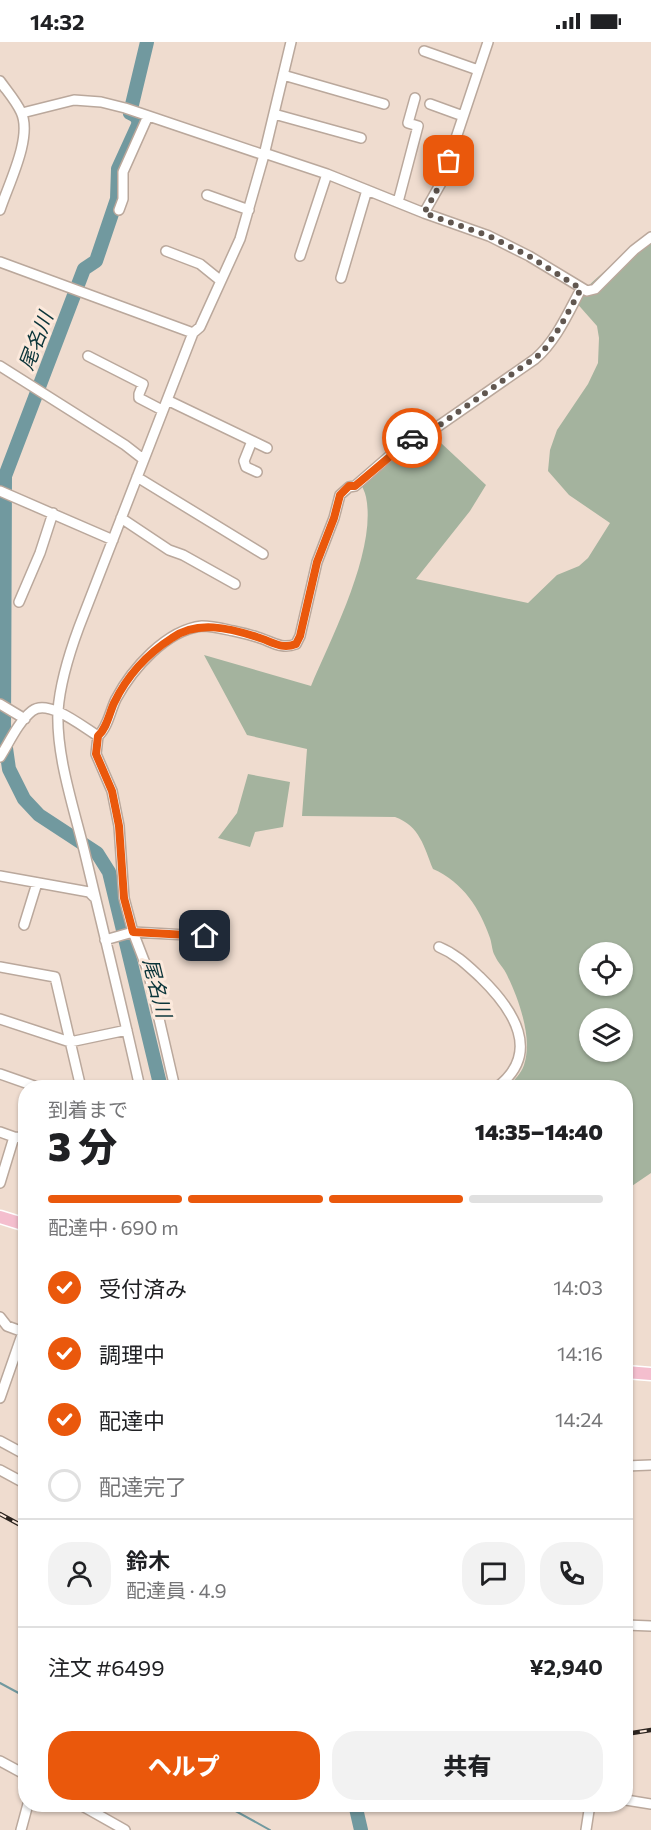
<!DOCTYPE html>
<html lang="ja">
<head>
<meta charset="utf-8">
<style>
	:root { --surface:#fff; --page:#f2f2f2; --text:#202124; --muted:#757577; --line:#e0e0e0; --accent:#ea580c }
	body { margin:0; font-family:Commissioner,"Noto Sans JP",sans-serif; background:var(--page); color:var(--text); height:100vh; display:flex; flex-direction:column; font-size:22px; white-space:nowrap }
	* { box-sizing:border-box; margin:0 }
	p { font-size:20px; color:var(--muted) }
	.icon { flex:none; width:33px; height:33px; fill:none; stroke:currentColor; stroke-width:2; stroke-linecap:round; stroke-linejoin:round }
	.map { position:relative; flex:1; overflow:hidden }
	.panel { position:absolute; left:18px; top:1038px; width:615px; height:732px; display:flex; flex-direction:column; background:var(--surface); border-radius:24px; box-shadow:0 2px 4px #0004 }
	.panel>* { flex:none }
	.tools { position:absolute; left:579px; top:900px; display:grid; gap:12px }
	.tools a { display:grid; place-items:center; width:54px; height:54px; border-radius:50%; background:var(--surface); box-shadow:0 2px 4px #0004; font-size:30px }
	.pin { position:absolute; display:grid; place-items:center; width:51px; height:51px; color:#fff; margin:-26px; border-radius:12px; box-shadow:0 3px 9px #0006 }
	.courier { position:absolute; display:grid; place-items:center; width:60px; height:60px; margin:-30px; border:4px solid #ea580c; border-radius:50%; background:#fff; color:#222; box-shadow:0 2px 8px #0007 }
	.headline em { font-style:normal; font-weight:800 }
	.headline div { display:flex; flex-direction:column-reverse }
	.headline { display:flex; align-items:center; justify-content:space-between; height:102px; padding:0 30px }
	h1 { font-size:39px; font-weight:800; line-height:45px }
	.bar { display:grid; grid-template-columns:repeat(4,1fr); gap:9px 6px; align-content:center; height:72px; padding:0 30px }
	.bar i { height:8px; border-radius:4px; background:var(--line) }
	.bar .active { background:var(--accent) }
	.bar p { grid-column:span 4 }
	.line { display:flex; align-items:center; gap:15px; padding:0 30px; border-top:2px solid var(--line) }
	.line div { flex:1 }
	.round { display:grid; place-items:center; flex:none; width:63px; height:63px; border-radius:24px; background:var(--page) }
	ol { padding:0 30px; list-style:none }
	li { display:flex; align-items:center; gap:18px; height:66px }
	li p { margin-inline-start:auto }
	li .icon { padding:6px; border-radius:50%; background:var(--accent); color:#fff; stroke-width:4 }
	li:last-child { color:var(--muted) }
	li i { width:33px; height:33px; border:3px solid var(--line); border-radius:50% }
	.button { display:flex; gap:12px; margin-top:auto; padding:12px 30px }
	.button a { flex:1; height:69px; border-radius:24px; background:var(--accent); color:#fff; font-size:24px; font-weight:800; line-height:69px; text-align:center }
	.button a+a { background:var(--page); color:var(--text) }
	.status { display:flex; justify-content:space-between; align-items:center; height:42px; padding:0 30px; background:var(--surface); direction:ltr }
	.status svg { height:16px; fill:currentColor }
	.map>svg:first-child { display:block }
	.green { fill:#a4b39e; fill-rule:evenodd }
	.lines { fill:none; stroke-linecap:round; stroke-linejoin:round }
	.stream { stroke:#71999f; stroke-width:2 }
	.river { stroke:#71999f; stroke-width:14 }
	.minor-casing { stroke:#baa89c; stroke-width:12 }
	.major-casing { stroke:#fff; stroke-width:15 }
	.minor { stroke:#fff; stroke-width:9 }
	.major { stroke:#f4bece; stroke-width:12 }
	.rail-casing { stroke:#2d2520; stroke-width:4.5 }
	.rail { stroke:#fce9dc; stroke-width:2; stroke-dasharray:7; stroke-linecap:butt }
	.done { stroke:#615750; stroke-width:6; stroke-dasharray:0 10.8 }
	.route { stroke:#ea580c; stroke-width:8 }
	.labels { text-anchor:middle; stroke-width:6; stroke-linejoin:round; paint-order:stroke }
	.water-label { font-size:20px; font-style:italic; fill:#0a3439; stroke:#fce9dc }
</style>
</head>
<body>
<div class="status"><b>14:32</b><svg viewBox="0 0 49 12"><path d="M0 12V9h3v3zM5 12V6h3v6zM10 12V3h3v9zM15 12V0h3v12zM26 1h20v11H26zM47 4h2v5h-2z"/></svg></div>
<div class="map">
<svg width="651" height="1788" viewBox="0 0 651 1788">
	<rect width="100%" height="100%" fill="#efdccf"/>
	<path class="green" d="M651,196V1131L626,1148V1046L508,1045C514,1038 521,1032 524,1023C533,996 519,958 507,933C504,926 498,921 495,914C492,909 492,902 490,896C480,867 463,840 433,827C424,805 420,784 395,775L302,774L307,707L247,693L204,613L311,644C332,594 377,508 366,455C365,450 362,444 359,438L426,387L486,443L470,469L416,537L528,561L557,533L579,524L588,516L610,481L569,453L548,429L550,408L557,388L588,342L598,321L599,296L597,284L574,258C598,234 621,213 651,196ZM590,910H622V944H590ZM590,976H622V1010H590Z
		M248,732L290,740L283,785L255,790L250,805L218,796L237,771Z"/>
	<g class="lines">
		<path class="stream" d="M0,1641L26,1655
			M223,1762L270,1788"/>
		<path class="river" d="M147,0L130,71L136,74L139,81L118,127L117,157L96,219L84,227L5,434L4,692L9,727L24,757L39,773L97,811L109,830L161,1046
			M355,1762L361,1788"/>
		<defs>
			<path id="minor" d="M424,9L478,28
				M283,33L384,62
				M0,39C7,49 16,59 21,70C33,95 8,143 0,168
				M430,62L463,74
				M22,71L74,58L101,60L125,66L264,113
				M274,72L361,96
				M264,111L327,132L424,171L489,194L529,214L587,249L595,247L634,208L651,195
				M207,153L249,168
				M398,160L418,84L408,81L415,56
				M119,168L123,157V130L148,74
				M424,171L441,141L488,0
				M166,209L200,222L221,239
				M300,214L327,132
				M0,220L193,291
				M341,236L367,148
				M88,314L143,342L139,352V356L162,368
				M0,324L125,403L143,417
				M167,358L267,406
				M252,399L244,419L246,425L257,430
				M137,435L263,512
				M0,449L113,498
				M121,476L169,508L183,513L235,542
				M19,560L40,511L53,471
				M0,662L25,677
				M0,715C9,701 18,680 32,669C48,656 83,685 98,694
				M0,834L89,850L94,855
				M24,883L37,841
				M105,898L133,890L205,894
				M439,905C456,912 467,923 480,935C513,967 543,1011 496,1046
				M0,925L55,935L81,1046
				M0,977L70,1000L127,988
				M0,1032L40,1046
				M140,1046C123,969 104,892 86,816C75,769 56,716 58,669C60,640 69,612 79,585L193,291L200,285L240,197L264,113L291,0
				M175,1046L148,929L133,890L124,856L119,784L112,749L96,712L98,694C108,685 110,669 116,657C132,627 166,588 202,584C211,584 220,586 229,588C238,590 248,592 257,595C271,599 281,608 296,602L300,594L317,520L334,476L340,453L349,445L355,444L408,398L427,392L535,317C556,299 568,271 581,247
				M0,1090L14,1095L26,1096
				M0,1141L14,1095
				M0,1275L7,1284L26,1291
				M0,1356L23,1290
				M0,1399L26,1413
				M626,1424L651,1423
				M0,1428L26,1442
				M626,1583L651,1584
				M0,1719L26,1733
				M626,1758L651,1762
				M79,1762L125,1788
				M21,1788L28,1762
				M586,1788L590,1762"/>
			<path id="major" d="M0,1175L26,1183
				M626,1330L651,1332"/>
		</defs>
		<use href="#minor" class="minor-casing"/>
		<use href="#major" class="major-casing"/>
		<use href="#minor" class="minor"/>
		<use href="#major" class="major"/>
		<defs>
			<path id="rail" d="M0,1472L26,1486
				M626,1692L651,1688"/>
		</defs>
		<use href="#rail" class="rail-casing"/>
		<use href="#rail" class="rail"/>
	</g>
	<g class="lines">
		<path class="done" d="M412,396L427,392L542,311L560,285L581,247L529,214L489,194L424,171L441,141L449,119"/>
		<path class="route" d="M205,894L133,890L124,856L119,784L112,749L96,712L98,694C107,686 109,672 114,661C127,634 147,612 172,596C197,578 229,586 257,595C271,599 281,608 296,602L300,594L317,520L334,476L340,453L349,444H355L412,396"/>
	</g>
	<g class="labels">
		<g class="water-label">
			<text transform="translate(36 299) rotate(-69)" y="7">尾名川</text>
			<text transform="translate(157 946) rotate(76)" y="7">尾名川</text>
		</g>
	</g>
</svg>
<div class="tools">
<a><svg class="icon" aria-label="locate" viewBox="0 0 24 24"><circle cx="12" cy="12" r="6"/><path d="M12 2v4M12 18v4M2 12h4M18 12h4"/></svg></a>
<a><svg class="icon" aria-label="layers" viewBox="0 0 24 24"><path d="M12 4l9 5-9 5-9-5zM3 14l9 5 9-5"/></svg></a>
</div>
<div class="pin" style="left:449px;top:119px;background:#ea580c"><svg class="icon" aria-label="bag" viewBox="0 0 24 24"><path d="M5 8h14l-1 12H6zM9 8a3 3 0 0 1 6 0"/></svg></div>
<div class="pin" style="left:205px;top:894px;background:#1f2937"><svg class="icon" aria-label="home" viewBox="0 0 24 24"><path d="M3 11l9-7 9 7M6 9v11h12V9"/></svg></div>
<div class="courier" style="left:412px;top:396px"><svg class="icon" aria-label="car" viewBox="0 0 24 24"><path d="M5 17H2v-5l4-1 3-4h7l3 4 3 1v5h-3M9 17h6M6 11h13"/><circle cx="7" cy="17" r="2"/><circle cx="17" cy="17" r="2"/></svg></div>
<section class="panel">
<div class="headline"><div><h1>3 分</h1><p>到着まで</p></div><em>14:35–14:40</em></div>
<div class="bar"><i class="active"></i><i class="active"></i><i class="active"></i><i></i><p>配達中 · 690 m</p></div>
<ol>
<li><svg class="icon" aria-label="check" viewBox="0 0 24 24"><path d="M5 12l5 5 9-10"/></svg>受付済み<p>14:03</p></li>
<li><svg class="icon" aria-label="check" viewBox="0 0 24 24"><path d="M5 12l5 5 9-10"/></svg>調理中<p>14:16</p></li>
<li><svg class="icon" aria-label="check" viewBox="0 0 24 24"><path d="M5 12l5 5 9-10"/></svg>配達中<p>14:24</p></li>
<li><i></i>配達完了</li>
</ol>
<div class="line" style="height:108px"><a class="round"><svg class="icon" aria-label="person" viewBox="0 0 24 24"><circle cx="12" cy="8" r="4"/><path d="M4 21q1-7 8-7t8 7"/></svg></a><div><b>鈴木</b><p>配達員 · 4.9</p></div><a class="round"><svg class="icon" aria-label="chat" viewBox="0 0 24 24"><path d="M4 5h16v11H9l-5 4z"/></svg></a><a class="round"><svg class="icon" aria-label="phone" viewBox="0 0 24 24"><path d="M5 4h4l2 5-3 2q2 4 5 5l2-3 5 2v4C11 20 4 13 5 4z"/></svg></a></div>
<div class="line" style="height:78px"><div>注文 #6499</div><b>¥2,940</b></div>
<div class="button"><a>ヘルプ</a><a>共有</a></div>
</section>
</div>
</body>
</html>
